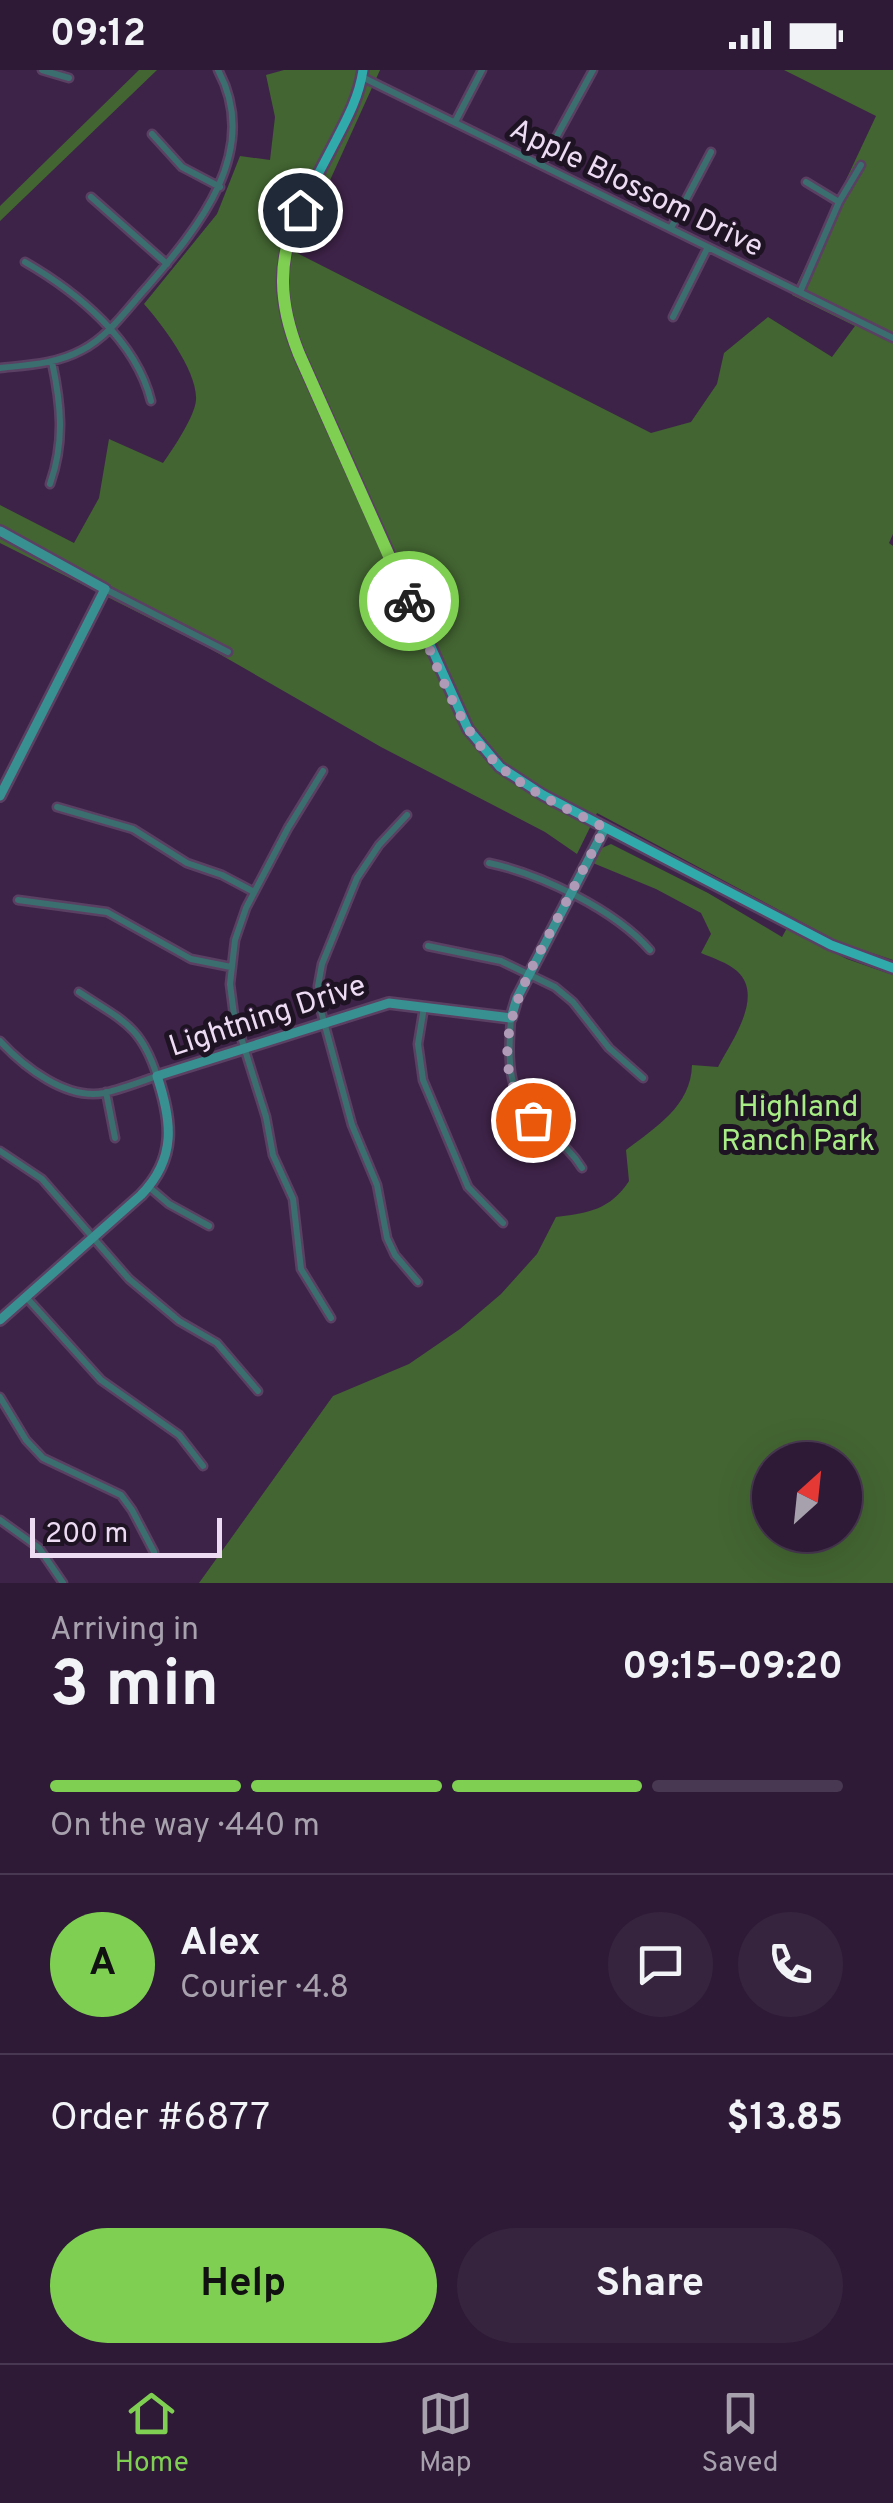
<!DOCTYPE html>
<html lang="en">
<head>
<meta charset="utf-8">
<style>
	:root { --surface:#2e1a36; --page:#36233e; --text:#f1f3f6; --muted:#a7a1ad; --line:#493851; --accent:#7fd052 }
	body { margin:0; font-family:Overpass,sans-serif; background:var(--page); color:var(--text); height:100vh; display:flex; flex-direction:column; font-size:38px; white-space:nowrap }
	* { box-sizing:border-box; margin:0 }
	p { font-size:32px; color:var(--muted) }
	.icon { flex:none; width:55px; height:55px; fill:none; stroke:currentColor; stroke-width:2; stroke-linecap:round; stroke-linejoin:round }
	.map { position:relative; height:1513px; overflow:hidden }
	.details { display:flex; flex-direction:column; background:var(--surface); flex:1 }
	.details>* { flex:none }
	.needle { width:65px; rotate:27deg }
	.tools { position:absolute; left:752px; top:1372px; display:grid; gap:20px }
	.tools a { display:grid; place-items:center; width:110px; height:110px; border-radius:50%; background:var(--surface); box-shadow:0 10px 40px #0002,0 0 0 2px var(--line); font-size:50px }
	.scale { position:absolute; left:30px; bottom:25px; width:192px; box-sizing:border-box; padding-left:10px; border:5px solid #ecdbf3; border-top:0; font-size:28px; line-height:35px; white-space:nowrap; color:#ecdbf3; -webkit-text-stroke:8px #1e1323; paint-order:stroke }
	.pin { position:absolute; display:grid; place-items:center; width:85px; height:85px; color:#fff; margin:-42px; border:5px solid #fff; border-radius:50%; box-shadow:0 2px 10px #0007 }
	.courier { position:absolute; display:grid; place-items:center; width:100px; height:100px; margin:-50px; border:8px solid #7fd052; border-radius:50%; background:#fff; color:#222; box-shadow:0 2px 12px #0007 }
	.headline em { font-style:normal; font-weight:700 }
	.headline div { display:flex; flex-direction:column-reverse }
	.headline { display:flex; align-items:center; justify-content:space-between; height:170px; padding:0 50px }
	h1 { font-size:65px; font-weight:700; line-height:75px }
	.bar { display:grid; grid-template-columns:repeat(4,1fr); gap:15px 10px; align-content:center; height:120px; padding:0 50px }
	.bar i { height:12px; border-radius:8px; background:var(--line) }
	.bar .current { background:var(--accent) }
	.bar p { grid-column:span 4 }
	.line { display:flex; align-items:center; gap:25px; padding:0 50px; border-top:2px solid var(--line) }
	.line div { flex:1 }
	.round { display:grid; place-items:center; flex:none; width:105px; height:105px; border-radius:52px; background:var(--page) }
	.action { display:flex; gap:20px; margin-top:auto; padding:20px 50px }
	.action a { flex:1; height:115px; border-radius:60px; background:var(--accent); color:#111; font-size:40px; font-weight:700; line-height:115px; text-align:center }
	.action a+a { background:var(--page); color:var(--text) }
	.status { display:flex; justify-content:space-between; align-items:center; height:70px; padding:0 50px; background:var(--surface); direction:ltr }
	.status svg { height:28px; fill:currentColor }
	.tabs { display:flex; justify-content:space-around; align-items:center; height:140px; border-top:2px solid var(--line); background:var(--surface); font-size:28px; color:var(--muted) }
	.tabs a { display:grid; justify-items:center; gap:5px }
	.tabs .current { color:var(--accent) }
	.map>svg:first-child { display:block }
	.green { fill:#436532; fill-rule:evenodd }
	.lines { fill:none; stroke-linecap:round; stroke-linejoin:round }
	.street-casing { stroke:#5a4063; stroke-width:11 }
	.secondary-casing { stroke:#5a4063; stroke-width:14 }
	.primary-casing { stroke:#5a4063; stroke-width:14 }
	.street { stroke:#3b6e6e; stroke-width:6 }
	.secondary { stroke:#389091; stroke-width:9 }
	.primary { stroke:#30aaab; stroke-width:9 }
	.done { stroke:#af9bb7; stroke-width:10; stroke-dasharray:0 18 }
	.route { stroke:#7fd052; stroke-width:12 }
	.labels { text-anchor:middle; stroke-width:10; stroke-linejoin:round; paint-order:stroke }
	.street-label { font-size:30px; fill:#ecdbf3; stroke:#1e1323 }
	.park-label { font-size:30px; fill:#a7ec85; stroke:#1e1323 }
</style>
</head>
<body>
<div class="status"><b>09:12</b><svg viewBox="0 0 49 12"><path d="M0 12V9h3v3zM5 12V6h3v6zM10 12V3h3v9zM15 12V0h3v12zM26 1h20v11H26zM47 4h2v5h-2z"/></svg></div>
<div class="map">
<svg width="893" height="1513" viewBox="0 0 893 1513">
	<rect width="100%" height="100%" fill="#3e2348"/>
	<path class="green" d="M139,0H157L0,151V136Z
		M284,0H380L297,183L651,363L691,352L717,314L724,283L768,247L832,287L855,256L792,225L876,46L784,0H893V464L889,473L893,476V890L839,872L597,743L577,784L545,762L381,677L209,578L0,473V435L74,473L99,428L109,369L163,393C173,379 195,346 196,330C198,302 162,254 144,234L217,144L240,86L270,90L275,47L266,5Z
		M611,774L708,823L782,867L787,858L847,889L893,905V1513H199L333,1326L409,1294L460,1259L501,1224L537,1184L556,1147C588,1143 610,1140 629,1111L626,1080C656,1057 691,1036 692,995L718,997C731,972 765,926 737,901C728,893 713,888 701,883L711,864L701,843L656,819L593,793L602,778ZM770,1390H845V1465H770Z"/>
	<g class="lines">
		<defs>
			<path id="street" d="M42,0L69,8
				M362,7L893,268
				M455,52L482,0
				M152,64L182,97L220,117
				M541,95L593,0
				M806,112L839,132
				M91,127L167,194
				M671,158L711,82
				M25,192C77,222 136,270 151,331
				M800,222L839,132L861,95
				M673,247L708,177
				M0,298C28,295 56,294 82,280C109,266 127,239 147,217C198,158 262,81 218,0
				M50,414C65,372 61,334 52,292
				M105,519L228,582
				M323,701L288,758L246,838L235,870L230,914L234,945L266,1047L273,1085L293,1129L301,1199L331,1248
				M57,737L133,759L187,793L222,805L254,822
				M407,745L379,775L357,808L322,894L318,916L321,941L352,1055L377,1115L387,1168L395,1185L418,1212
				M489,793C541,804 615,840 650,880
				M18,830L107,842L191,889L231,897
				M428,876L501,891L555,917L573,932L609,978L643,1008
				M424,937L418,974L423,1010L468,1117L503,1153
				M511,948C508,991 506,1028 543,1058C558,1071 572,1081 582,1098
				M0,971C24,997 66,1030 104,1023C122,1019 140,1012 157,1006C141,955 121,950 79,922
				M106,1022L115,1068
				M0,1081L42,1109L129,1209L179,1251L217,1273L258,1321
				M149,1117L169,1134L209,1156
				M26,1227L101,1310L179,1365L203,1396
				M0,1327L26,1370L43,1388L121,1425L132,1440L154,1482
				M0,1450L39,1478L63,1513"/>
			<path id="secondary" d="M0,461L105,519L0,726
				M0,1250L141,1125C177,1088 172,1051 157,1006L389,933L511,948L517,928L605,758"/>
			<path id="primary" d="M363,0C359,27 347,49 335,72C294,152 262,193 299,284L468,659L500,697L543,725L831,875L893,898"/>
		</defs>
		<use href="#street" class="street-casing"/>
		<use href="#secondary" class="secondary-casing"/>
		<use href="#primary" class="primary-casing"/>
		<use href="#street" class="street"/>
		<use href="#secondary" class="secondary"/>
		<use href="#primary" class="primary"/>
	</g>
	<g class="lines">
		<path class="done" d="M409,531C432,581 453,650 492,689C523,720 566,738 605,758C588,790 571,823 554,855C522,916 479,987 533,1050"/>
		<path class="route" d="M300,140C276,190 279,234 299,284L409,531"/>
	</g>
	<g class="labels">
		<g class="street-label">
			<text transform="translate(637 117) rotate(26)" y="10">Apple Blossom Drive</text>
			<text transform="translate(267 945) rotate(-18)" y="10">Lightning Drive</text>
		</g>
		<g class="park-label">
			<text x="798" y="1046">Highland<tspan x="798" dy="34">Ranch Park</tspan></text>
		</g>
	</g>
</svg>
<div class="tools">
<a><svg class="needle" viewBox="-14 -14 28 28"><path d="M0-13l5 13h-10z" fill="#e53935"/><path d="M0 13l5-13h-10z" fill="#a7a1ad"/></svg></a>
</div>
<div class="scale">200 m</div>
<div class="pin" style="left:533px;top:1050px;background:#ea580c"><svg class="icon" aria-label="bag" viewBox="0 0 24 24"><path d="M5 8h14l-1 12H6zM9 8a3 3 0 0 1 6 0"/></svg></div>
<div class="pin" style="left:300px;top:140px;background:#1f2937"><svg class="icon" aria-label="home" viewBox="0 0 24 24"><path d="M3 11l9-7 9 7M6 9v11h12V9"/></svg></div>
<div class="courier" style="left:409px;top:531px"><svg class="icon" aria-label="bike" viewBox="0 0 24 24"><circle cx="6" cy="16" r="4"/><circle cx="18" cy="16" r="4"/><path d="M6 16l4-8h5l3 8M10 8l3 8H6M13 5h3"/></svg></div>
</div>
<section class="details">
<div class="headline"><div><h1>3 min</h1><p>Arriving in</p></div><em>09:15–09:20</em></div>
<div class="bar"><i class="current"></i><i class="current"></i><i class="current"></i><i></i><p>On the way · 440 m</p></div>
<div class="line" style="height:180px"><b class="round" style="background:var(--accent);color:#111">A</b><div><b>Alex</b><p>Courier · 4.8</p></div><a class="round"><svg class="icon" aria-label="chat" viewBox="0 0 24 24"><path d="M4 5h16v11H9l-5 4z"/></svg></a><a class="round"><svg class="icon" aria-label="phone" viewBox="0 0 24 24"><path d="M5 4h4l2 5-3 2q2 4 5 5l2-3 5 2v4C11 20 4 13 5 4z"/></svg></a></div>
<div class="line" style="height:130px"><div>Order #6877</div><b>$13.85</b></div>
<div class="action"><a>Help</a><a>Share</a></div>
</section>
<nav class="tabs">
<a class="current"><svg class="icon" aria-label="home" viewBox="0 0 24 24"><path d="M3 11l9-7 9 7M6 9v11h12V9"/></svg>Home</a>
<a><svg class="icon" aria-label="map" viewBox="0 0 24 24"><path d="M3 6l6-2 6 2 6-2v14l-6 2-6-2-6 2zM9 4v14M15 6v14"/></svg>Map</a>
<a><svg class="icon" aria-label="saved" viewBox="0 0 24 24"><path d="M7 4h10v16l-5-4-5 4z"/></svg>Saved</a>
</nav>
</body>
</html>
